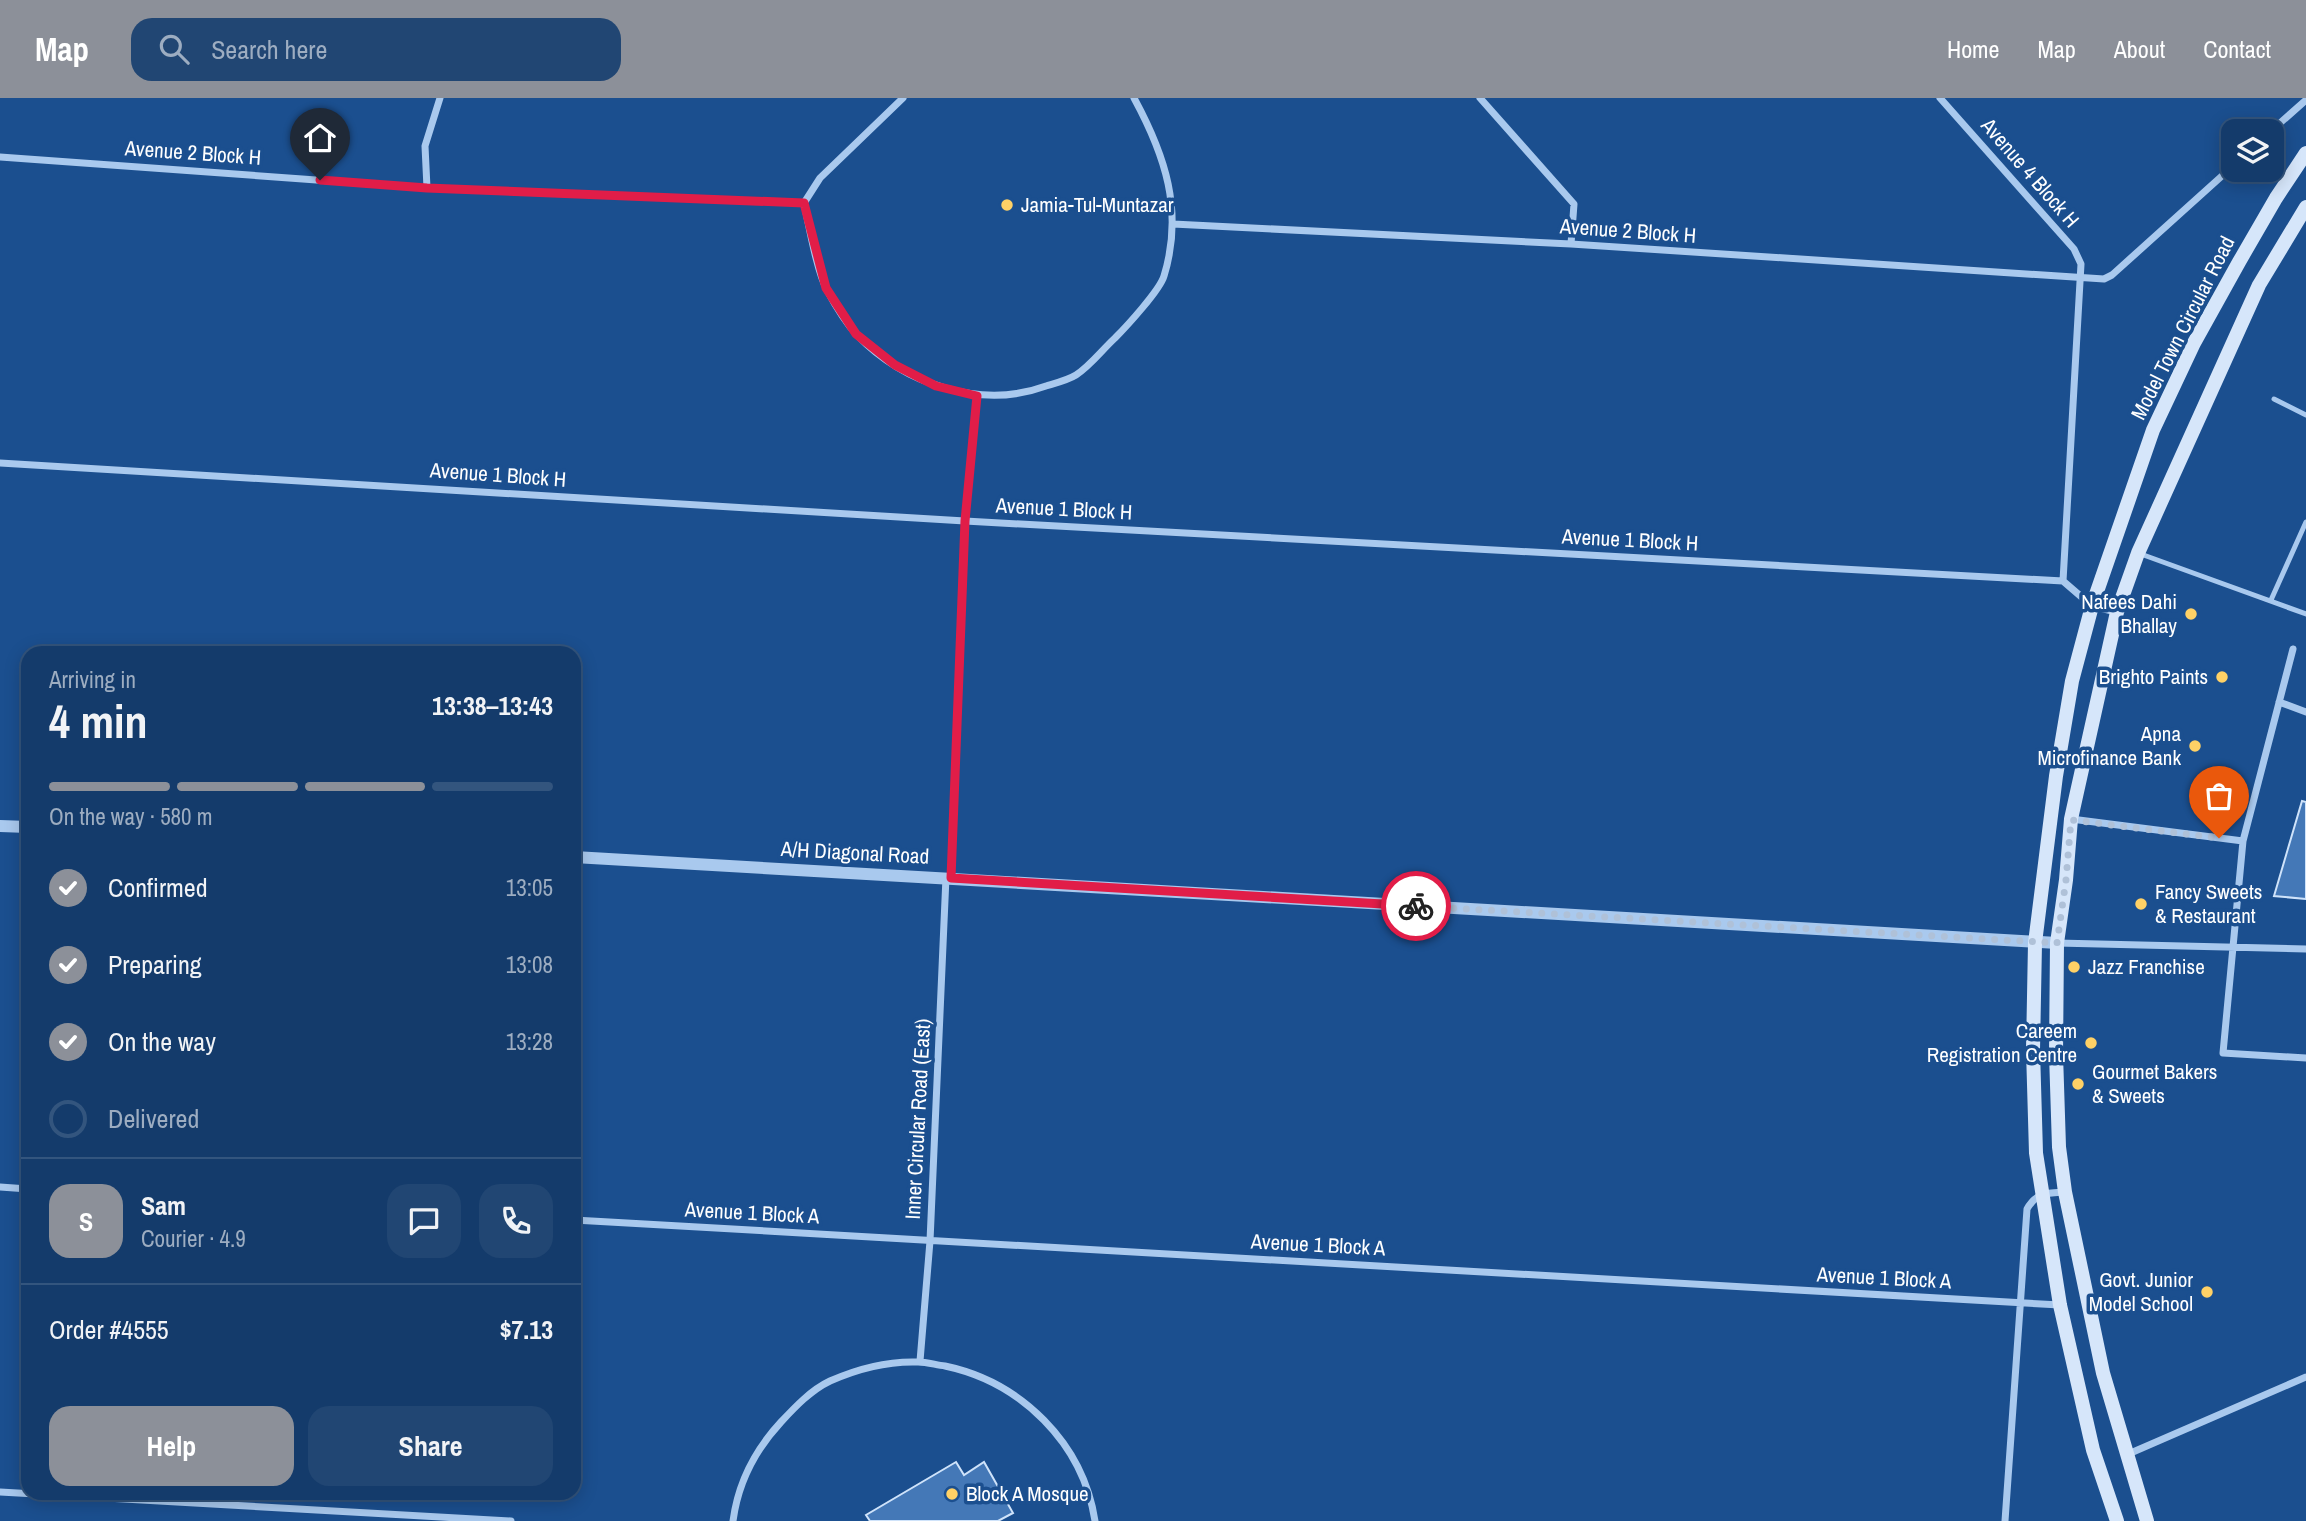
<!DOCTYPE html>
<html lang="en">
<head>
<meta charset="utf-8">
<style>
	:root { --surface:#143b6b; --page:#214673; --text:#f1f3f6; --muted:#9dadc1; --line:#33557e; --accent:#8c9099 }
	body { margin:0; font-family:"Archivo Narrow",sans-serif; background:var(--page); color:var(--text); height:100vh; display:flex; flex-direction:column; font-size:26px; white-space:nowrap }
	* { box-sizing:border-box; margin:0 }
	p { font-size:23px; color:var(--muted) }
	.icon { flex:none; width:38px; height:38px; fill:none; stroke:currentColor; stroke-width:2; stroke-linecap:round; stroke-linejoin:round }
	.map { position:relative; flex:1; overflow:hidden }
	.sheet { position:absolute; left:21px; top:548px; width:560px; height:854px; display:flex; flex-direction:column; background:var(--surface); border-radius:21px; box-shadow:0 4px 18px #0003,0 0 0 2px var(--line) }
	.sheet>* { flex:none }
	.fabs { position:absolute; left:2221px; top:21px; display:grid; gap:14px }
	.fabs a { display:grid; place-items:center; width:63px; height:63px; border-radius:14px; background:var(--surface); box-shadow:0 4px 18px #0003,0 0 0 2px var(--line); font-size:35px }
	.pin { position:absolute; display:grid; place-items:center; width:60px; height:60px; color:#fff; margin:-72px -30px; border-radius:50% 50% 50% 0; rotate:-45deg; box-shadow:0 0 7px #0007 }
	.pin .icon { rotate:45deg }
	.courier { position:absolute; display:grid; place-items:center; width:70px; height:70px; margin:-35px; border:5px solid #e11d48; border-radius:50%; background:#fff; color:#222; box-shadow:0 2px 9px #0007 }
	.overview em { font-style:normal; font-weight:700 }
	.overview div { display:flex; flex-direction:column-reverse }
	.overview { display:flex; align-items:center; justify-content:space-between; height:119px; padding:0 28px }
	h1 { font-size:46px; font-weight:700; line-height:52px }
	.bar { display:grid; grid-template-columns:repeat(4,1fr); gap:10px 7px; align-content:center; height:84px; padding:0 28px }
	.bar i { height:9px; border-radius:5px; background:var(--line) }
	.bar .current { background:var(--accent) }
	.bar p { grid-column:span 4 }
	.line { display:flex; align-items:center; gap:18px; padding:0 28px; border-top:2px solid var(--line) }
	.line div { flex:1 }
	.round { display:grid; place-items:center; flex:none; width:74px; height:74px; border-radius:21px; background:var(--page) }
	ol { padding:0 28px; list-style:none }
	li { display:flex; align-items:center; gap:21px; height:77px }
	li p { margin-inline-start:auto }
	li .icon { padding:7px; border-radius:50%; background:var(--accent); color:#fff; stroke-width:4 }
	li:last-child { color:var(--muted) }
	li i { width:38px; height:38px; border:4px solid var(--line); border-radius:50% }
	.action { display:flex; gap:14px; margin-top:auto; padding:14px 28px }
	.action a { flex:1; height:80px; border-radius:21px; background:var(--accent); color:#fff; font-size:28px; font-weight:700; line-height:80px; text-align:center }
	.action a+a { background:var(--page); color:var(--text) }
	header { display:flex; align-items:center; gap:42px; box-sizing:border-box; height:98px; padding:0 35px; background:var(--accent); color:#fff }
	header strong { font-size:33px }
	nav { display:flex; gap:38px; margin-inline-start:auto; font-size:24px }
	.search { width:490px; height:63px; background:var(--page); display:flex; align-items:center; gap:18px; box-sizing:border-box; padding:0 24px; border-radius:21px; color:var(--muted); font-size:26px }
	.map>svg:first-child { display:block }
	.building { fill:#4478b7; stroke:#cfe3fa; stroke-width:2 }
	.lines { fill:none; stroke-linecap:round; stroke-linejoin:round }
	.service { stroke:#a9c9ee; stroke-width:5 }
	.minor { stroke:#a9c9ee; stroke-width:7 }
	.tertiary { stroke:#a9c9ee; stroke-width:12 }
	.secondary { stroke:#d6e6fa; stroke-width:14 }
	.done { stroke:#afc1d8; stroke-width:7; stroke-dasharray:0 12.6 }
	.route { stroke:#e11d48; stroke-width:9 }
	.poi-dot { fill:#ffd166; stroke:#1b4f8f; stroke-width:2.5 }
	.labels { text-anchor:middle; stroke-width:7; stroke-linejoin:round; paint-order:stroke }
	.street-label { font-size:21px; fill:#fff; stroke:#1b4f8f }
	.poi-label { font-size:21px; fill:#fff; stroke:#1b4f8f; text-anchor:start }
</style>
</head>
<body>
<header>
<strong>Map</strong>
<div class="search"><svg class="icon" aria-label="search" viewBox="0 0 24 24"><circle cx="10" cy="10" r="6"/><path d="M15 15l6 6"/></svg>Search here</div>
<nav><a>Home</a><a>Map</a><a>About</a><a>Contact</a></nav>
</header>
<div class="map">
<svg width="2306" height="1423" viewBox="0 0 2306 1423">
	<rect width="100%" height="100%" fill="#1b4f8f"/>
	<path class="building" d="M2302,703L2306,704V801L2274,798Z
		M956,1364L964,1377L984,1364L1013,1415L998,1423H870L866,1417Z"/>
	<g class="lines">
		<path class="service" d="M2274,301L2306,317
			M2138,455L2306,516
			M2271,502L2306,424"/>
		<path class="minor" d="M903,0L820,80L804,105C809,128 817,174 827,192C835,207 846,225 857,237C904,286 981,312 1046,288C1056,285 1068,282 1076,277C1090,268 1102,252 1115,240C1126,229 1160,192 1164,178C1184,113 1165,57 1134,0
			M1480,0L1574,106L1571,146
			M1940,0L2074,151L2081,166L2063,483
			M2271,33L2306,2
			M0,59L427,90L804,105
			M427,90L425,48L440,0
			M1173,126L1571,146L2104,181L2112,177L2233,68
			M0,365L965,423L2063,483L2092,508L2116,514
			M2293,551L2243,743L2223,955L2306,960
			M2279,604L2306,614
			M2071,721L2243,743
			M951,780L965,423L977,298
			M2057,845L2306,851
			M0,1089L28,1091
			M574,1122L2060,1207
			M920,1263L930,1143L946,779
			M2126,1357L2306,1279
			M0,1394L511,1423
			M733,1423C738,1385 755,1352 781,1324C795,1309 811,1292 830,1283C857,1271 889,1263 918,1264C927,1264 936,1267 945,1268C1021,1284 1083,1345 1095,1423
			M2005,1423L2027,1111C2037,1094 2047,1095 2065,1094"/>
		<path class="tertiary" d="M0,728L28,729
			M574,759L2057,845"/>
		<path class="secondary" d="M2117,1423L2093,1352L2060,1207L2036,1055L2033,952L2035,845L2056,678L2072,583L2092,508L2153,332L2194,245L2239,164L2276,100L2306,55
			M2147,1423L2103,1275L2065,1094L2059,1049L2056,956L2057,845L2066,782L2071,721L2117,514L2138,455L2259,187L2306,109"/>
	</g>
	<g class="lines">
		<path class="done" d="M1416,808L2057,845L2066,782L2071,722L2219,740"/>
		<path class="route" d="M320,82L427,90L804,105L826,190L856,236L895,267L936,288L977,298L965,423L951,780L1416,808"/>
	</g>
	<g class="poi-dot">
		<circle cx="1007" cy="107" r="7"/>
		<circle cx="2191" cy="516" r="7"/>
		<circle cx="2222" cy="579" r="7"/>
		<circle cx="2195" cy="648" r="7"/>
		<circle cx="2141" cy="806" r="7"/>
		<circle cx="2074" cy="869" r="7"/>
		<circle cx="2091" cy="945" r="7"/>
		<circle cx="2078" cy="986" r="7"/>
		<circle cx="2207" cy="1194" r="7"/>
		<circle cx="952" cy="1396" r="7"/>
	</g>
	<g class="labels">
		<g class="street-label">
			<text transform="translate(193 55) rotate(4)" y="7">Avenue 2 Block H</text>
			<text transform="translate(2030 75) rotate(49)" y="7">Avenue 4 Block H</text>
			<text transform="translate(1628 133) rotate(4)" y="7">Avenue 2 Block H</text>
			<text transform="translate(2183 230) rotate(-63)" y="7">Model Town Circular Road</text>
			<text transform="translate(498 377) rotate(4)" y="7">Avenue 1 Block H</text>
			<text transform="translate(1064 411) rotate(3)" y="7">Avenue 1 Block H</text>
			<text transform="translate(1630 442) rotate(3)" y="7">Avenue 1 Block H</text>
			<text transform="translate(855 755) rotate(3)" y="7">A/H Diagonal Road</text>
			<text transform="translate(918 1021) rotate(-87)" y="7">Inner Circular Road (East)</text>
			<text transform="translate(752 1115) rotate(3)" y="7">Avenue 1 Block A</text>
			<text transform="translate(1318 1147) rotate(3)" y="7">Avenue 1 Block A</text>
			<text transform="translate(1884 1180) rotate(3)" y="7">Avenue 1 Block A</text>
		</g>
		<g class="poi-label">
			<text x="1021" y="114">Jamia-Tul-Muntazar</text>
			<text x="2177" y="511" text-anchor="end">Nafees Dahi<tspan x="2177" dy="24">Bhallay</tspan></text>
			<text x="2208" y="586" text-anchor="end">Brighto Paints</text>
			<text x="2181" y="643" text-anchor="end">Apna<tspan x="2181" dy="24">Microfinance Bank</tspan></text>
			<text x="2155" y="801">Fancy Sweets<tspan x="2155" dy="24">&amp; Restaurant</tspan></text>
			<text x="2088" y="876">Jazz Franchise</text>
			<text x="2077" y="940" text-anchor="end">Careem<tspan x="2077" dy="24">Registration Centre</tspan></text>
			<text x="2092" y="981">Gourmet Bakers<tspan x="2092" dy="24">&amp; Sweets</tspan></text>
			<text x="2193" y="1189" text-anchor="end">Govt. Junior<tspan x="2193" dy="24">Model School</tspan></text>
			<text x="966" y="1403">Block A Mosque</text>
		</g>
	</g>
</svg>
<div class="fabs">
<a><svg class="icon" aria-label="layers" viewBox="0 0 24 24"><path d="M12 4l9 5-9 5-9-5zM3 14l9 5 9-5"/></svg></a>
</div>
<div class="pin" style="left:2219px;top:740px;background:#ea580c"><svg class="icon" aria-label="bag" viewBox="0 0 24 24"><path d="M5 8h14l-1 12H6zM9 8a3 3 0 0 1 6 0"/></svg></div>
<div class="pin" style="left:320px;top:82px;background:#1f2937"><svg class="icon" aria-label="home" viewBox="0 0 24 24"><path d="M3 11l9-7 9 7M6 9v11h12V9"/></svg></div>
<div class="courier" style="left:1416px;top:808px"><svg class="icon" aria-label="bike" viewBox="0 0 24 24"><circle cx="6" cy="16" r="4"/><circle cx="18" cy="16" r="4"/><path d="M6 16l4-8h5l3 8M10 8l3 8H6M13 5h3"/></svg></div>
<section class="sheet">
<div class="overview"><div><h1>4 min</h1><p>Arriving in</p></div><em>13:38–13:43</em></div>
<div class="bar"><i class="current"></i><i class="current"></i><i class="current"></i><i></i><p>On the way · 580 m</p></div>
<ol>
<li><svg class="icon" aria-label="check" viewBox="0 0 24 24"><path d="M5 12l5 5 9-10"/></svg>Confirmed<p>13:05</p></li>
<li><svg class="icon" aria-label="check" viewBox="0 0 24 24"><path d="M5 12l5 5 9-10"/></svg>Preparing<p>13:08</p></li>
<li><svg class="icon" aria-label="check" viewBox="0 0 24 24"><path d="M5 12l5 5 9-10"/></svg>On the way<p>13:28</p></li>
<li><i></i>Delivered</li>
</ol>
<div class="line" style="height:126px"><b class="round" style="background:var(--accent);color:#fff">S</b><div><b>Sam</b><p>Courier · 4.9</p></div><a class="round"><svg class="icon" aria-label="chat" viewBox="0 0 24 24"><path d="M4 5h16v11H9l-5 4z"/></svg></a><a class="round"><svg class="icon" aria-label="phone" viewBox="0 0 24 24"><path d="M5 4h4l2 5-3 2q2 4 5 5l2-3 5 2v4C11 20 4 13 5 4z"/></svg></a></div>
<div class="line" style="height:91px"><div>Order #4555</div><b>$7.13</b></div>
<div class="action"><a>Help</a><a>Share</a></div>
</section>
</div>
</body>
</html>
